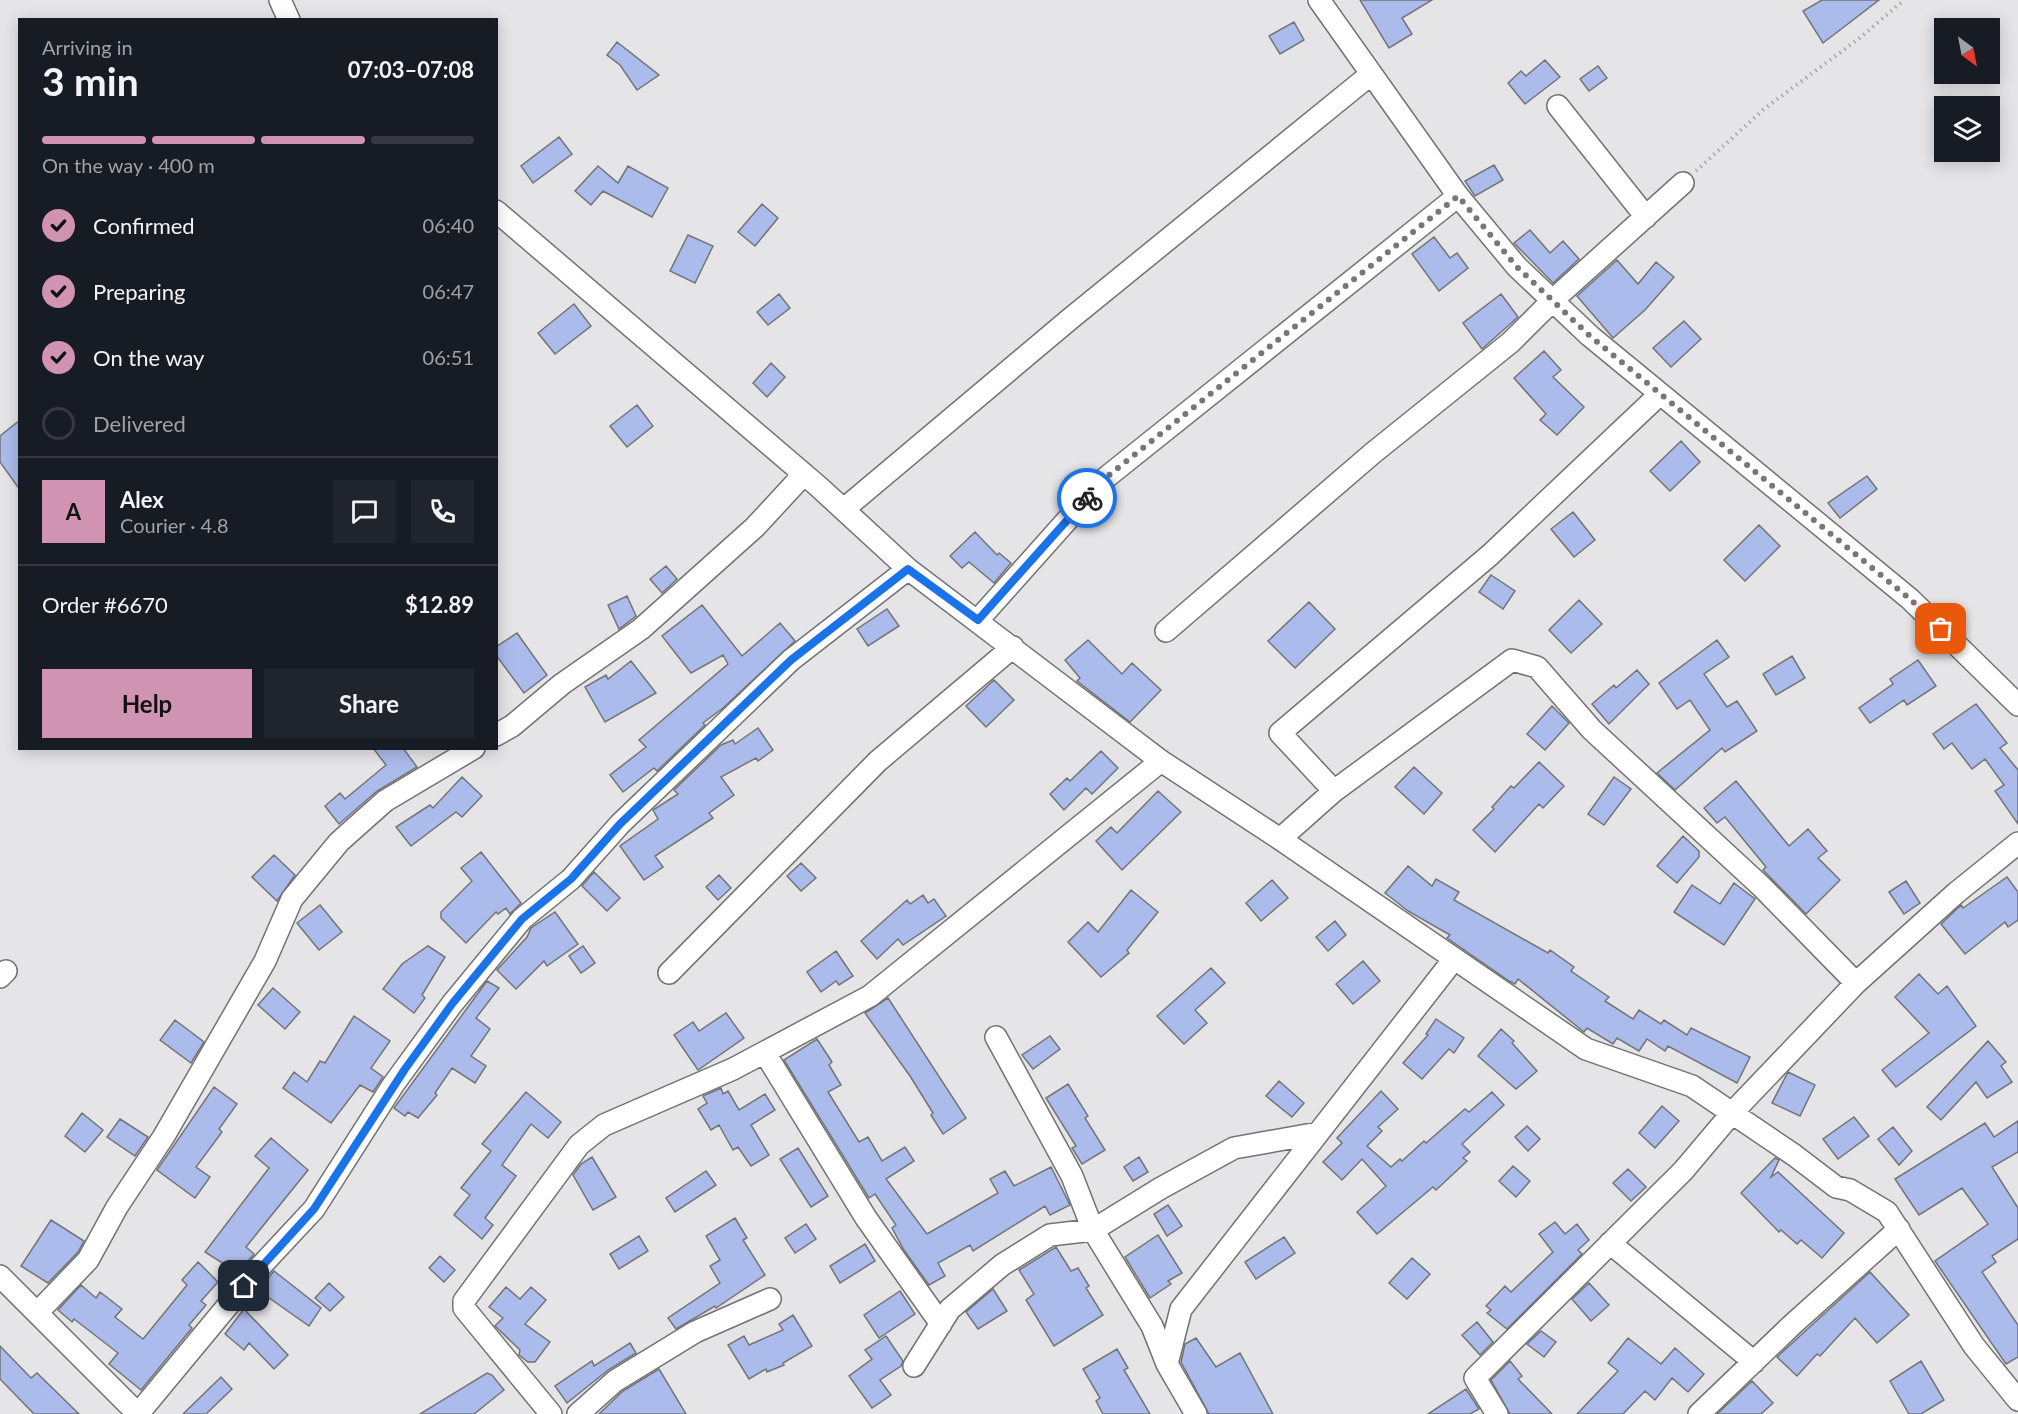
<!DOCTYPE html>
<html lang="en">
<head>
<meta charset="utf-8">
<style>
	:root { --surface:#171b24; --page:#20242c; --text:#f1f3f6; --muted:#9ea1a6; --line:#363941; --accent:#d193b2 }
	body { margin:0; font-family:Lato,sans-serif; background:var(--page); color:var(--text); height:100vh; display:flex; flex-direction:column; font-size:22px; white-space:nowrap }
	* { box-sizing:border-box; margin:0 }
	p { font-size:20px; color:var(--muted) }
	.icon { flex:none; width:33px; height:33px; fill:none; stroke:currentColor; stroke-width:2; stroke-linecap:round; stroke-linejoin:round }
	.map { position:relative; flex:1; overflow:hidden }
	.details { position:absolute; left:18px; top:18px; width:480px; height:732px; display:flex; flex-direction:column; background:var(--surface); border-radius:0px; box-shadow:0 3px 15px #0003 }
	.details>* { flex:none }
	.needle { width:39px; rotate:148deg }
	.fabs { position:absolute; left:1934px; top:18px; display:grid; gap:12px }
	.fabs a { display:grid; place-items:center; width:66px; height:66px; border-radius:0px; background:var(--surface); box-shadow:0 3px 15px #0003; font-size:30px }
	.pin { position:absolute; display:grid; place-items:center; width:51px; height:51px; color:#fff; margin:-26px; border-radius:12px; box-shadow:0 3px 9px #0006 }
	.courier { position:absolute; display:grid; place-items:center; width:60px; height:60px; margin:-30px; border:4px solid #1a73e8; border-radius:50%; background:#fff; color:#222; box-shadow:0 2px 8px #0007 }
	.summary em { font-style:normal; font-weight:700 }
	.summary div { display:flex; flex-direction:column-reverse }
	.summary { display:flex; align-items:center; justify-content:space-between; height:102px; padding:0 24px }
	h1 { font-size:39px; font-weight:700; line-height:45px }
	.bar { display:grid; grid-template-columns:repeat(4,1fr); gap:9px 6px; align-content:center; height:72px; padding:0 24px }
	.bar i { height:8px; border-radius:4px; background:var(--line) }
	.bar .active { background:var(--accent) }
	.bar p { grid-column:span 4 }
	.line { display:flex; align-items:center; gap:15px; padding:0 24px; border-top:2px solid var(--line) }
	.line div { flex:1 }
	.round { display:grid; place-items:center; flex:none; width:63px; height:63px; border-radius:0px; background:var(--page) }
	ol { padding:0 24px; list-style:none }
	li { display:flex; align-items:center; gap:18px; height:66px }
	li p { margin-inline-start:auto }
	li .icon { padding:6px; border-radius:50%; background:var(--accent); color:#111; stroke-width:4 }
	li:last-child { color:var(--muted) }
	li i { width:33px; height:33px; border:3px solid var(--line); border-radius:50% }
	.action { display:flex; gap:12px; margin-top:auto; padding:12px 24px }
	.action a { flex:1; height:69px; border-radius:0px; background:var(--accent); color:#111; font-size:24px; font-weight:700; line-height:69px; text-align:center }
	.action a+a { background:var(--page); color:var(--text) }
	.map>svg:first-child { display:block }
	.building { fill:#abbbec; stroke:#737475; stroke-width:1.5 }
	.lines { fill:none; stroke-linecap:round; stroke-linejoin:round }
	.street-casing { stroke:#717273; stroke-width:24 }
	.path { stroke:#a7a7a9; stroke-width:4; stroke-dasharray:1.5 4.5; stroke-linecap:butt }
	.street { stroke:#fff; stroke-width:21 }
	.done { stroke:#777778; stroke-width:6; stroke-dasharray:0 10.8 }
	.route { stroke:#1a73e8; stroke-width:8 }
</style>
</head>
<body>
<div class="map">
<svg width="2018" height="1414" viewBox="0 0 2018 1414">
	<rect width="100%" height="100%" fill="#e5e5e7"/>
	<path class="building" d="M1360,0H1432L1402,18L1412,34L1389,48Z
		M1822,0H1879L1823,43L1803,11Z
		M1294,22L1304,40L1280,54L1269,36Z
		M617,42L659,75L637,90L620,65L607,55Z
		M1545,60L1560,77L1525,104L1508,83L1521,71L1526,76Z
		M1598,66L1607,78L1589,91L1580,79Z
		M559,137L572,154L533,183L521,166Z
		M1494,165L1503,180L1475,196L1465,181Z
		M598,166L618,183L628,166L668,188L652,217L603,191L591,205L575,191Z
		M762,204L778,218L755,246L738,232Z
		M1530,230L1550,253L1563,241L1579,259L1553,283L1514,243Z
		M688,235L713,246L695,283L670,271Z
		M1434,237L1450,258L1457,253L1468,268L1439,291L1412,254Z
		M1617,260L1638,284L1656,262L1674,277L1645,310L1613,338L1577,296Z
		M779,294L790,308L768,325L757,312Z
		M1501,294L1518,317L1482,349L1463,323Z
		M574,304L591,326L555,354L538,333Z
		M1684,321L1701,339L1671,367L1653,348Z
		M1544,351L1561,370L1553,377L1584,407L1557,435L1540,420L1546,414L1514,378Z
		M771,363L785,377L767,397L753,383Z
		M637,405L653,426L627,447L610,426Z
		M20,420V490L0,462V436Z
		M1681,441L1700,462L1670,491L1650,471Z
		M1867,476L1877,489L1840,518L1828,503Z
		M1573,512L1595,540L1574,557L1551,529Z
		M1759,525L1780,546L1745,581L1724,560Z
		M975,532L997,555L999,553L1011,563L994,583L969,562L962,568L950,556Z
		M666,566L677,579L662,593L650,579Z
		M1491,575L1515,591L1503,609L1479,592Z
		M627,596L636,616L619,629L608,605Z
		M1579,600L1602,624L1571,653L1549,630Z
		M1309,602L1335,629L1295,668L1268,641Z
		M702,605L742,656L780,623L795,641L723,708L703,723L705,725L657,771L654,768L623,792L610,775L646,747L639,740L728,664L723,655L691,673L662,636Z
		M887,609L899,626L868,646L857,629Z
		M517,633L547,675L524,693L496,655V647Z
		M1088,640L1122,674L1132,663L1161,690L1130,722L1077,681L1080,678L1065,660Z
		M1717,640L1729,657L1704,674L1727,707L1737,701L1757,731L1725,752L1722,748L1675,790L1657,773L1710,730L1690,700L1677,709L1659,683Z
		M1792,656L1805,678L1776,695L1763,674Z
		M1918,660L1936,686L1907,705L1904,700L1870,723L1859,708L1893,684L1890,679Z
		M631,661L656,693L605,722L585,687L606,675L608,679Z
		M1637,670L1649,684L1609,724L1592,704L1614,685L1616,688Z
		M994,680L1014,700L986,727L966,706Z
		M1976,704L2007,743L2000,748L2018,770V824L1995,791L2004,785L1985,759L1972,769L1952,743L1944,749L1933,734Z
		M1552,706L1569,723L1545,750L1527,734Z
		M758,728L773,750L758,761L756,758L721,777L734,795L709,813L713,818L655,856L663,867L644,880L620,846L658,819L653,810L678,794L674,790L721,745L733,740L735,744Z
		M373,748H403L417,767L377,791L339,824L325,806L340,793L345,799L386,765Z
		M1101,751L1118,768L1092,794L1086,788L1064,810L1050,794L1067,778L1070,781Z
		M1539,762L1564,786L1543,808L1539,804L1495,852L1473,830L1494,809L1492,807L1511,786L1514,788Z
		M1414,767L1442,793L1424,814L1395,787Z
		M462,777L482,796L462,817L456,812L411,846L396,827L430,805L433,808Z
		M1614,777L1631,789L1604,825L1588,814Z
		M1736,781L1789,846L1808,829L1827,851L1818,858L1840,880L1806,914L1763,870L1766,867L1725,817L1717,823L1704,808Z
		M1158,791L1181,812L1122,870L1096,841L1111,827L1117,833Z
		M1683,836L1699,851V857L1677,883L1657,866Z
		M481,852L521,903L510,914L506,908L498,914L496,912L466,943L441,918V912L472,881L461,868Z
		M274,855L295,875L277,901L252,877Z
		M801,863L816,878L801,891L787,876Z
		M1408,866L1432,886L1436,879L1459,892L1454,900L1548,953L1550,950L1574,967L1571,971L1609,997L1605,1001L1633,1019L1639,1010L1661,1024L1664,1020L1687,1035L1691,1028L1750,1057L1737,1083L1668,1046L1665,1051L1647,1039L1639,1051L1617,1038L1613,1044L1587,1028L1584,1032L1518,979L1515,984L1509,981L1447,938L1450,935L1408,911L1385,893Z
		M594,872L620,898L607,911L582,886Z
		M719,875L731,888L718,900L706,887Z
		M2007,877L2018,892V920L2008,927L2005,922L1965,954L1941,924L1961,905L1963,908Z
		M1272,880L1288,898L1261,921L1246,903Z
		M1906,881L1920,903L1904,914L1889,892Z
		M1734,883L1755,899L1724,945L1674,912L1692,885L1720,904Z
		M1131,890L1158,912L1127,950L1129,953L1101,977L1068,942L1088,922L1098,932Z
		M923,895L928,903L934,899L946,916L903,945L898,939L877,959L861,941L907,900L910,904Z
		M320,905L342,932L319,950L297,923Z
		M555,912L578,944L547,966L544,961L516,989L497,970L527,937L531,928Z
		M1335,921L1346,935L1328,951L1316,937Z
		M428,946L445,957L422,995L425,998L414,1013L383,989L402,964Z
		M583,946L595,963L581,973L569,956Z
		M836,951L853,976L839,985L836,981L821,992L807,972Z
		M1363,961L1380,981L1353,1004L1336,984Z
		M1211,968L1225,983L1195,1010L1207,1023L1184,1044L1157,1016Z
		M1919,974L1938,994L1947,986L1976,1026L1896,1087L1882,1070L1929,1033L1895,997Z
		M487,981L499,988L476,1018L490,1029L471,1056L486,1066L475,1083L452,1068L435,1093L437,1095L418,1118L408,1112L405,1116L394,1108Z
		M273,988L300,1012L285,1029L258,1005Z
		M888,998L966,1118L943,1134L931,1115L933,1113L910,1076L865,1013Z
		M726,1013L744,1038L698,1070L674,1035L693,1022L699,1031Z
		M354,1016L390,1041L371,1068L383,1077L373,1092L360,1085L331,1123L283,1088L294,1072L307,1082L320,1061L325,1063Z
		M1436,1019L1464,1038L1454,1053L1449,1049L1422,1079L1403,1063L1428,1035L1426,1034Z
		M175,1020L204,1042L191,1063L160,1040Z
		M1501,1029L1514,1041L1512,1043L1537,1071L1516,1089L1478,1056Z
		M1050,1036L1060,1049L1033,1069L1022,1055Z
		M817,1039L832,1062L829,1065L841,1085L828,1092L859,1142L868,1137L882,1161L905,1147L914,1161L886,1179L927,1234L998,1193L990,1179L1005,1171L1014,1186L1051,1167L1070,1205L1050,1215L1045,1206L973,1251L970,1245L938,1263L945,1276L929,1285L904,1250L892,1228L896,1225L875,1194L869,1198L784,1060Z
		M1988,1041L2006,1062L2001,1066L2012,1082L1987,1098L1976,1082L1941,1120L1927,1107Z
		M1788,1072L1815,1085L1800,1116L1772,1103Z
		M1279,1081L1304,1103L1292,1117L1266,1096Z
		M1068,1084L1088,1116L1085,1118L1105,1150L1082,1164L1072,1148L1076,1146L1046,1098Z
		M214,1087L237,1104L219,1129L222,1132L196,1167L210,1177L195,1198L157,1170Z
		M721,1088L723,1094L728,1091L739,1110L765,1094L775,1110L751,1125L769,1155L751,1166L738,1147L733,1150L719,1125L711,1130L698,1109L707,1103L703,1096Z
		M1381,1091L1398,1109L1378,1127L1382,1131L1367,1146L1391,1167L1400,1159L1402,1161L1424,1141L1426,1143L1465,1109L1469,1112L1492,1092L1504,1105L1462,1144L1470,1152L1463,1158L1467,1161L1436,1190L1433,1187L1377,1234L1357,1212L1386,1186L1362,1159L1342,1180L1323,1162L1342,1143L1337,1138Z
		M526,1092L561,1122L548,1138L531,1124L502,1165L516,1176L485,1218L493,1225L482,1239L454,1215L470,1195L461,1188L491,1151L482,1144Z
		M1662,1106L1679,1121L1655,1148L1639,1133Z
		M82,1113L103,1130L85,1152L65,1136Z
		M1854,1117L1869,1136L1838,1159L1823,1139Z
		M120,1119L148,1137L135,1156L107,1137Z
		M2018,1121V1152L1992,1167L2018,1208V1239L1992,1256L1996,1262L1982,1272L2018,1325V1357L2006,1364L1935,1261L1988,1224L1962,1188L1919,1215L1895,1179L1985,1123L1994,1137Z
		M1527,1126L1540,1139L1528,1151L1515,1137Z
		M1893,1127L1912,1151L1899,1165L1878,1139Z
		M271,1138L308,1170L246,1247L254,1254L238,1273L205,1252L269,1168L255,1156Z
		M798,1148L828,1196L811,1207L780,1159Z
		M592,1157L616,1197L593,1210L573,1175L581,1164Z
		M1139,1157L1148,1172L1133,1181L1124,1167Z
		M1775,1158L1779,1160L1771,1177L1778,1172L1844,1233L1822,1258L1801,1240L1797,1244L1781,1230L1779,1232L1741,1193Z
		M1513,1166L1530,1181L1516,1197L1499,1181Z
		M1628,1169L1646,1187L1631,1201L1613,1183Z
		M706,1171L716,1185L675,1212L666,1198Z
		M1168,1205L1182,1226L1167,1236L1154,1214Z
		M735,1218L747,1238L743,1240L765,1275L716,1308L715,1306L676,1329L668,1318L720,1283L710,1266L720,1260L706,1236Z
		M51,1220L84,1241L78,1252L48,1283L21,1266Z
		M1555,1222L1565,1234L1577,1224L1589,1240L1578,1250L1582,1254L1507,1329L1487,1313L1491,1310L1486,1306L1505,1286L1511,1292L1553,1252L1539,1234Z
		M806,1224L816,1239L795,1253L785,1238Z
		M1158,1235L1182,1273L1168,1281L1171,1284L1150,1298L1125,1257Z
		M639,1236L648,1251L619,1269L610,1254Z
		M1284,1237L1295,1253L1256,1279L1245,1262Z
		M865,1244L875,1261L840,1283L830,1266Z
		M1056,1247L1071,1271L1078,1268L1089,1286L1086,1288L1103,1315L1054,1346L1026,1300L1034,1294L1019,1270Z
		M440,1256L455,1270L444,1282L429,1268Z
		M1412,1258L1430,1274L1407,1299L1389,1283Z
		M198,1262L218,1282L201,1301L206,1305L189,1325L192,1328L141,1390L109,1364L118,1353L74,1319L72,1322L58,1310L81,1285L96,1298L100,1292L122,1309L115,1317L143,1339L187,1285L182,1280Z
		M274,1271L321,1308L309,1326L258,1290Z
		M1870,1272L1909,1315L1877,1343L1855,1318L1820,1356L1817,1354L1797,1376L1777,1357Z
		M329,1283L344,1297L330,1311L315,1298Z
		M1589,1283L1609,1305L1591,1321L1572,1299Z
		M506,1287L520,1299L531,1287L546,1300L525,1324L550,1342L535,1362H528L519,1355L520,1350L495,1326L503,1318L489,1307Z
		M993,1289L1007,1311L978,1329L966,1312Z
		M900,1291L915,1314L879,1338L864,1315Z
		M244,1309L288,1355L274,1369L249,1343L244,1350L225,1334Z
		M793,1315L812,1346L783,1363L784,1365L767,1372L766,1369L749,1379L728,1345L744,1336L749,1345L783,1330L779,1324Z
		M1477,1322L1493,1342L1480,1355L1462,1335Z
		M1541,1331L1556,1342L1544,1357L1527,1344Z
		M886,1336L903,1361L901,1366L880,1380L891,1395L872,1408L849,1376L872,1359L865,1350Z
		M1196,1338L1216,1367L1240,1353L1273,1414H1209L1181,1362L1185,1344Z
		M1628,1338L1661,1364L1675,1348L1704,1374L1688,1392L1672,1378L1655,1400L1645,1391L1623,1414H1577L1618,1371L1608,1363Z
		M630,1343L636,1353L608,1370L567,1403L555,1386L592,1361L594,1366Z
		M0,1346L31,1378L37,1373L79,1414H34L0,1379Z
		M1117,1349L1128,1368L1124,1370L1150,1414H1103L1096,1401L1100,1398L1083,1369Z
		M1510,1361L1522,1376L1518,1379L1552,1414H1510L1491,1380Z
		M1921,1361L1944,1400L1921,1414H1909L1890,1381Z
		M659,1369L686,1414H599L623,1391Z
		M487,1373L492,1375L504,1390L474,1414H420Z
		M221,1377L232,1389L206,1414H183Z
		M1752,1381L1773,1403L1761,1414H1717Z
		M1466,1389L1479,1409L1470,1414H1428Z"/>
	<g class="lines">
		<defs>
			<path id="street" d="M280,0L289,20
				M1319,0L1458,196L1517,267L1590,336L1910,599L2018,705
				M1558,106L1646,217
				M496,211L819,487L908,569L1161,761L1280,839L1586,1049L1692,1086L1794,1155L1836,1187L1850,1190L1887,1212L1974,1346L2018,1400
				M844,509L1070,319L1370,75
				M978,620L1103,480L1458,196
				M1166,631L1373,453L1511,342L1553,300L1683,183
				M496,735L512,726L562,684L641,629L755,527L804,474
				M1334,791L1280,733L1490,555L1660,394
				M1280,839L1334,791L1512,660L1537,667L1592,730L1762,887L1856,983
				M669,973L878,761L1013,647
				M0,977L6,971
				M996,1037L1072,1176L1093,1230L1152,1326L1167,1364
				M765,1053L866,1218L941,1324
				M1610,1243L1754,1362
				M0,1276L138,1414
				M37,1313L88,1260L117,1207L164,1136L265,961L292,899L339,842L385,801L474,748
				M914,1366L950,1309L1002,1265L1050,1235L1093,1230L1161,1188L1234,1148L1318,1133
				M138,1414L259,1268L314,1209L393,1085L452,1004L522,919L571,879L620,824L791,660L908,569
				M551,1414L464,1308V1301L579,1145L604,1125L733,1069L870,996L1161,761
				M578,1414L615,1381L695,1332L770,1299
				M1196,1414L1167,1364L1181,1309L1454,959
				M1497,1414L1475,1378L1683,1171L1732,1113L1856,983L1956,893L2018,843
				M1699,1414L1793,1324L1899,1229"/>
		</defs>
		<use href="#street" class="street-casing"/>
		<path class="path" d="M1696,171L1764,109L1861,37L1904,0"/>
		<use href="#street" class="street"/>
	</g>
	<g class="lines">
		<path class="done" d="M1087,498L1103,480L1458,196L1517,267L1590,336L1910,599L1941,629"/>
		<path class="route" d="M244,1286L314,1209L405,1069L452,1004L522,919L571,879L620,824L791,660L908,569L978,620L1087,498"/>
	</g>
</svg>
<div class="fabs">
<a><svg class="needle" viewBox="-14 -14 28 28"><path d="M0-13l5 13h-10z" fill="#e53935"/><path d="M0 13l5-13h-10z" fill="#9ea1a6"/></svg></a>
<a><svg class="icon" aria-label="layers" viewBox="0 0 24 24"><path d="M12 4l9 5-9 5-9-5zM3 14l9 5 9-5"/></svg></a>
</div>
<div class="pin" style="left:1941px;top:629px;background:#ea580c"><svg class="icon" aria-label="bag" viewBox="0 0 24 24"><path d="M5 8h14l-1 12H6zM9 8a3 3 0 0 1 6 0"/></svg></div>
<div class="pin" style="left:244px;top:1286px;background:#1f2937"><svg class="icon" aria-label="home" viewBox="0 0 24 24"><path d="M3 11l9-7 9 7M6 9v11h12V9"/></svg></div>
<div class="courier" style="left:1087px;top:498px"><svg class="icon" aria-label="bike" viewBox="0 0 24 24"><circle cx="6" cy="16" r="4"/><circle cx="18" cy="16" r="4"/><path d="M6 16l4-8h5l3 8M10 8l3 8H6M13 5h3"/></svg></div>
<section class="details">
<div class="summary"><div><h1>3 min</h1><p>Arriving in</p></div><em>07:03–07:08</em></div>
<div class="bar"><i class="active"></i><i class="active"></i><i class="active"></i><i></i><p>On the way · 400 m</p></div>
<ol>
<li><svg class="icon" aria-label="check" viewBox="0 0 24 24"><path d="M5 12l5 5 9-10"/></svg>Confirmed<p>06:40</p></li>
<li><svg class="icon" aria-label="check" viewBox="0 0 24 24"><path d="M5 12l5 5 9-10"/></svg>Preparing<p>06:47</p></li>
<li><svg class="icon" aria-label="check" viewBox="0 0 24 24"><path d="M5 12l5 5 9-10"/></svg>On the way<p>06:51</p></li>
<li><i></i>Delivered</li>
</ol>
<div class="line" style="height:108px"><b class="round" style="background:var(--accent);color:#111">A</b><div><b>Alex</b><p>Courier · 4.8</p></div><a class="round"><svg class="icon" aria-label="chat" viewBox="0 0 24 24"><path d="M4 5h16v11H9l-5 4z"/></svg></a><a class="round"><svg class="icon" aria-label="phone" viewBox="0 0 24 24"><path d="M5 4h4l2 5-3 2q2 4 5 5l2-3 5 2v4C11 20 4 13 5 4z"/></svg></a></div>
<div class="line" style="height:78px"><div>Order #6670</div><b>$12.89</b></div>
<div class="action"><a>Help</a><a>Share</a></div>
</section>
</div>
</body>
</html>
